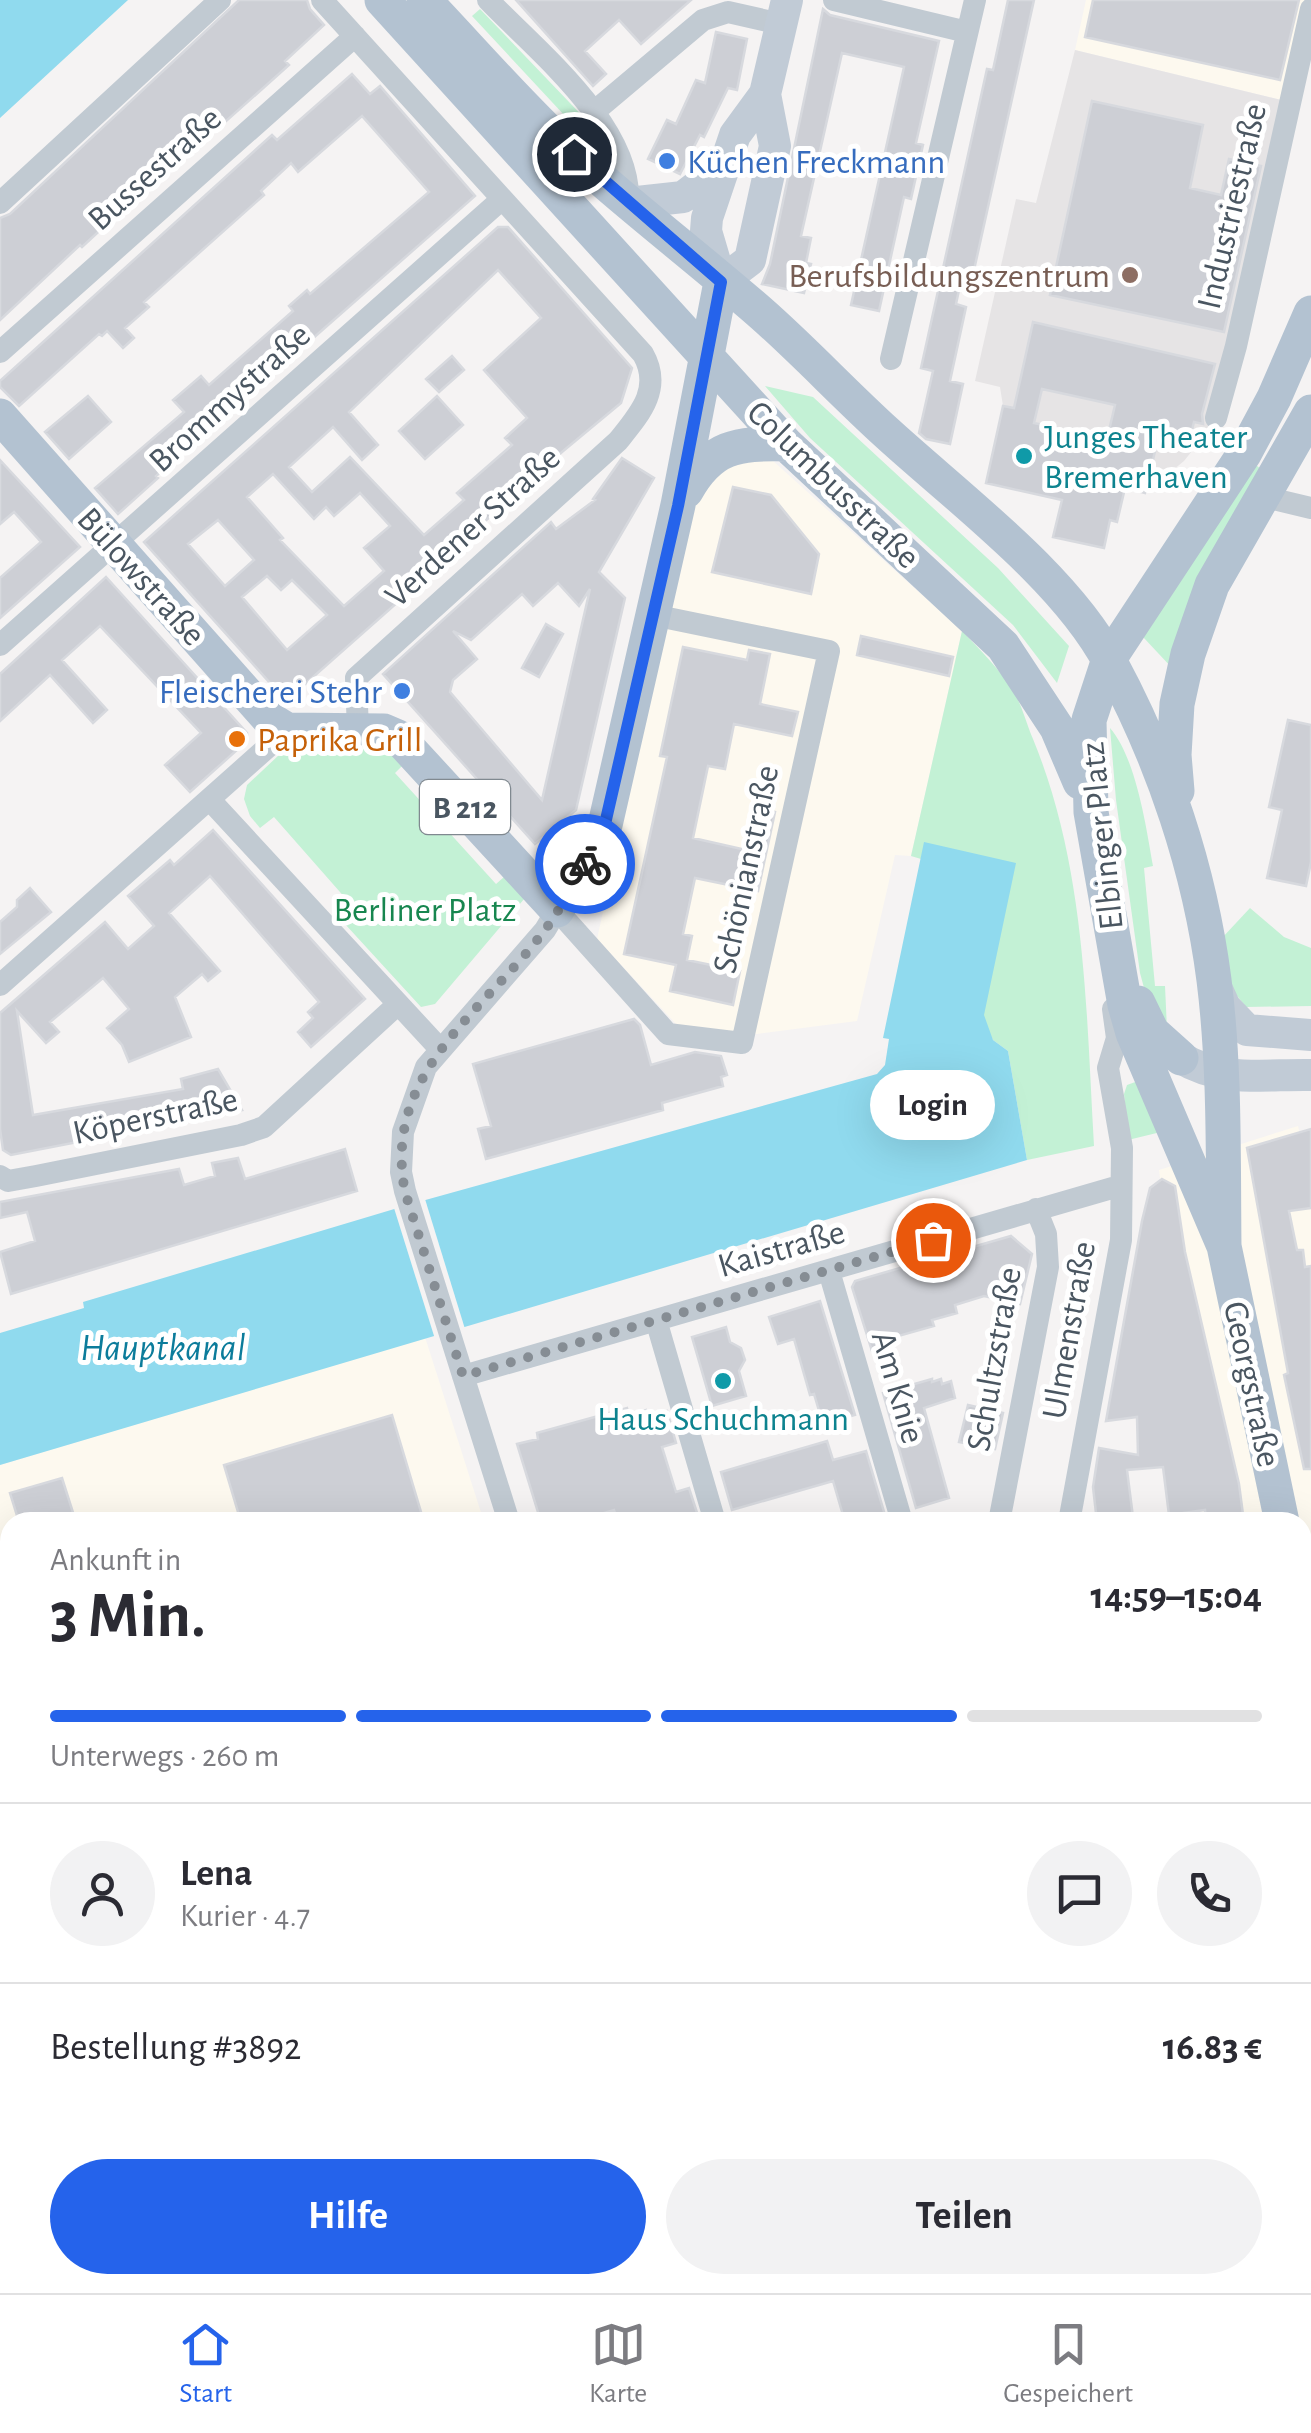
<!DOCTYPE html>
<html lang="de">
<head>
<meta charset="utf-8">
<style>
	:root { --surface:#fff; --page:#f2f2f3; --text:#2b2b33; --muted:#7c7c81; --line:#e1e1e2; --accent:#2563eb }
	body { margin:0; font-family:"Alegreya Sans",sans-serif; background:var(--page); color:var(--text); height:100vh; display:flex; flex-direction:column; font-size:38px; white-space:nowrap }
	* { box-sizing:border-box; margin:0 }
	p { font-size:32px; color:var(--muted) }
	.icon { flex:none; width:55px; height:55px; fill:none; stroke:currentColor; stroke-width:2; stroke-linecap:round; stroke-linejoin:round }
	.map { position:relative; flex:1; overflow:hidden }
	.side { position:absolute; left:0px; top:1512px; width:1312px; height:782px; display:flex; flex-direction:column; background:var(--surface); border-radius:30px 30px 0 0; box-shadow:0 10px 40px #0002 }
	.side>* { flex:none }
	.pin { position:absolute; display:grid; place-items:center; width:85px; height:85px; color:#fff; margin:-42px; border:5px solid #fff; border-radius:50%; box-shadow:0 2px 10px #0007 }
	.courier { position:absolute; display:grid; place-items:center; width:100px; height:100px; margin:-50px; border:8px solid #2563eb; border-radius:50%; background:#fff; color:#222; box-shadow:0 2px 12px #0007 }
	.bubble { position:absolute; height:70px; border-radius:35px; background:var(--surface); box-shadow:0 10px 40px #0002; font-size:32px; font-weight:700; line-height:70px; text-align:center }
	.headline em { font-style:normal; font-weight:700 }
	.headline div { display:flex; flex-direction:column-reverse }
	.headline { display:flex; align-items:center; justify-content:space-between; height:170px; padding:0 50px }
	h1 { font-size:65px; font-weight:700; line-height:75px }
	.bar { display:grid; grid-template-columns:repeat(4,1fr); gap:15px 10px; align-content:center; height:120px; padding:0 50px }
	.bar i { height:12px; border-radius:8px; background:var(--line) }
	.bar .selected { background:var(--accent) }
	.bar p { grid-column:span 4 }
	.line { display:flex; align-items:center; gap:25px; padding:0 50px; border-top:2px solid var(--line) }
	.line div { flex:1 }
	.round { display:grid; place-items:center; flex:none; width:105px; height:105px; border-radius:52px; background:var(--page) }
	.primary-button { display:flex; gap:20px; margin-top:auto; padding:20px 50px }
	.primary-button a { flex:1; height:115px; border-radius:60px; background:var(--accent); color:#fff; font-size:40px; font-weight:700; line-height:115px; text-align:center }
	.primary-button a+a { background:var(--page); color:var(--text) }
	.dock { display:flex; justify-content:space-around; align-items:center; height:140px; border-top:2px solid var(--line); background:var(--surface); font-size:28px; color:var(--muted) }
	.dock a { display:grid; justify-items:center; gap:5px }
	.dock .selected { color:var(--accent) }
	.map>svg:first-child { display:block }
	.commercial { fill:#fdf9ef }
	.education { fill:#e6e4e5 }
	.green { fill:#c3f1d5 }
	.water { fill:#90daee }
	.pier { fill:#f5f3f3 }
	.building { fill:#cdcfd5; stroke:#d7d9de; stroke-width:2.5; fill-rule:evenodd }
	.lines { fill:none; stroke-linecap:round; stroke-linejoin:round }
	.street { stroke:#c1cad2; stroke-width:22 }
	.secondary { stroke:#c1cbd6; stroke-width:32 }
	.primary { stroke:#b3c2d1; stroke-width:35 }
	.done { stroke:#868d94; stroke-width:10; stroke-dasharray:0 18 }
	.route { stroke:#2563eb; stroke-width:12 }
	.shop-dot { fill:#3f7fe0; stroke:#fff; stroke-width:4 }
	.education-dot { fill:#8d6e63; stroke:#fff; stroke-width:4 }
	.culture-dot { fill:#0f9aa8; stroke:#fff; stroke-width:4 }
	.food-dot { fill:#e8710a; stroke:#fff; stroke-width:4 }
	.labels { text-anchor:middle; stroke-width:10; stroke-linejoin:round; paint-order:stroke }
	.shield { fill:#fff; stroke:#808990; stroke-width:2.5 }
	.shield-label { font-size:32px; font-weight:bold; fill:#4a5661 }
	.shop-label { font-size:35px; fill:#366cbe; stroke:#fff; text-anchor:start }
	.street-label { font-size:35px; fill:#4a5661; stroke:#fff }
	.education-label { font-size:35px; fill:#785e54; stroke:#fff; text-anchor:end }
	.culture-label { font-size:35px; fill:#0d838f; stroke:#fff; text-anchor:start }
	.food-label { font-size:35px; fill:#c56008; stroke:#fff; text-anchor:start }
	.park-label { font-size:35px; fill:#17864f; stroke:#fff }
	.water-label { font-size:38px; font-style:italic; fill:#0c7c9b; stroke:#fff }
</style>
</head>
<body>
<div class="map">
<svg width="1311" height="2293" viewBox="0 0 1311 2293">
	<rect width="100%" height="100%" fill="#f5f3f3"/>
	<path class="commercial" d="M1086,0H1311L1298,104L1075,50Z
		M772,460L962,631L911,856L895,855L857,1021L757,1034L678,1026L597,939L695,493L711,463Z
		M1298,1126L1311,1179V2012L1303,2013L1302,1522H1203L1159,1170Z
		M425,1337L484,1522H10V1624L0,1590V1465Z"/>
	<path class="education" d="M1075,50L1298,104L1246,347L1208,431L1184,461L1145,493L1119,487L1107,439L1034,423L1035,413L1003,406L1000,387L975,381L1016,199L1036,203Z"/>
	<path class="green" d="M480,9L592,126L607,157L605,159L472,16Z
		M765,386L813,397L998,568L1069,646L1057,683L1013,625L810,438Z
		M1254,464L1266,472L1173,669L1143,637Z
		M962,631C981,651 1002,671 1016,696C1023,709 1027,725 1033,739C1086,868 1086,1008 1094,1146L1027,1160L1008,1051L993,1040L986,1027L925,843L921,859L911,856Z
		M1110,728C1136,758 1146,826 1153,866L1144,868L1155,986H1165L1167,1029L1146,995L1140,973L1116,800Z
		M377,743L409,759L395,773L496,884L511,871L530,892L435,1004L421,1007L334,912L347,900L274,817L260,828L250,816L244,799L247,785L279,755L290,749L304,747Z
		M1250,908L1284,937L1311,948V1006L1246,1007L1230,987L1222,938Z
		M1138,1081L1169,1130L1128,1140L1124,1094L1127,1085Z
		M763,2285H911L909,2293H766Z"/>
	<path class="water" d="M0,0H128L0,118Z
		M924,842L1016,863L984,1015L993,1040L1008,1051L1027,1160L0,1465V1333L84,1308L83,1302L411,1204L877,1074L885,1065L889,1039L883,1038Z
		M0,1590L10,1624V2285H205L207,2293H0Z"/>
	<path class="pier" d="M425,1199L465,1329L435,1339L394,1208Z"/>
	<path class="building" d="M239,0H307L310,9L324,25L285,61L289,65L261,90L125,211L123,209L82,247L80,245L0,320V218L10,214Z
		M516,0H691L641,44L619,20L585,51L606,74L593,86Z
		M1008,0H1034L972,279L962,276L956,304L966,307L950,381L963,384L950,444L926,439L919,433L933,371L921,368L987,69L993,70Z
		M1093,0H1299L1280,80L1085,37Z
		M823,9L830,15L939,41L916,143L923,145L911,199L904,197L879,311L851,305L904,67L842,53L801,236L811,238L806,263L811,264L804,293L762,284L770,264Z
		M716,32L747,39L737,90L728,88L704,137L700,135L680,174L648,159L667,120L676,124L696,80L705,83Z
		M352,74L370,94L380,86L475,196L156,476L158,478L118,514L95,488L184,412L173,400L201,376L209,385L293,311L289,306L307,290L310,294L429,192L362,116L298,172L291,163L261,191L264,195L144,302L149,307L125,328L134,338L123,348L107,331L102,336L99,334L19,406L0,387V381L272,135L277,140Z
		M1092,101L1203,125L1190,188L1221,195L1229,159L1261,166L1224,332L1050,295Z
		M498,227H508L632,368L621,403L562,452L483,523L485,525L286,701L144,542ZM498,270L541,318L484,370L527,418L505,438L512,445L457,493L464,500L424,535L350,457L312,492L289,467L333,427L362,460L378,445L349,412ZM273,474L314,519L326,507L334,516L360,493L390,526L364,548L384,571L344,606L280,540L283,538L247,497ZM218,520L254,560L225,586L188,544ZM267,576L281,590L292,580L327,615L287,650L242,597Z
		M1033,322L1215,364L1202,414L1203,424L1194,422L1187,450L1157,443L1145,493L1125,488L1117,522L1110,520L1104,548L1053,537L1062,500L986,483L1003,406L1014,408ZM1042,389L1115,405L1107,439L1034,423Z
		M452,356L464,370L439,392L426,379Z
		M88,396L111,422L69,459L45,432Z
		M437,396L463,425L425,459L399,431Z
		M622,458L654,478L599,572L625,598L576,810L535,844L383,674L551,522L556,529L595,500L593,499ZM558,583L579,606L590,589L542,800L450,692L453,680L477,659L453,631L471,640L522,594L533,606Z
		M0,460L80,547L0,618V578L41,542L14,512L0,524Z
		M733,487L771,495L819,554L811,594L712,572Z
		M106,577L247,733V741L190,792L165,765L201,733L100,626L62,660L107,710L93,723L50,675L0,721V674Z
		M546,624L563,634L539,677L522,668Z
		M861,636L953,657L949,676L857,655Z
		M683,647L747,660L749,650L770,654L760,704L798,712L792,736L734,724L725,769L708,766L693,838L746,850L755,808L775,812L758,891L695,878L683,934L692,936L687,960L740,971L733,1005L670,991L676,965L624,954L667,757L660,756Z
		M1288,720L1311,725V862L1306,886L1267,878L1282,810L1269,807Z
		M213,830L365,999L311,1047L298,1032L313,1018L308,1012L319,1002L210,876L169,913L220,971L208,981L202,974L175,997L191,1037L129,1062L122,1045L107,1028L129,1009L103,978L50,1022L59,1032L46,1043L17,1011L33,1115L183,1089L181,1079L218,1069L242,1110L11,1155L3,1150L0,1129V1013L105,922L128,949L154,926L128,896L170,860L174,865Z
		M30,888L51,912L0,954V922L17,907V900Z
		M634,1019L640,1025L651,1065L695,1052L721,1056L727,1075L721,1077L723,1086L662,1103L663,1110L486,1159L478,1129L491,1126L473,1064Z
		M1311,1129V1208L1289,1211L1297,1250H1303L1305,1267L1311,1266V1469H1304L1284,1375L1288,1373L1247,1148Z
		M345,1149L357,1191L11,1294L0,1252L35,1241L27,1212L0,1218V1202L179,1169L184,1185L215,1176L212,1163L238,1158L245,1179Z
		M1162,1179L1175,1186L1185,1252L1239,1484L1244,1522H1206L1205,1510L1169,1515L1163,1467L1127,1470L1133,1517L1122,1519V1522H1097L1093,1487L1099,1448L1138,1455L1137,1417L1106,1421L1142,1221L1150,1188Z
		M1011,1236L1032,1254L1020,1304L984,1296L955,1305L957,1313L932,1320L934,1326L891,1338L893,1345L872,1351L852,1287L855,1281Z
		M820,1301L855,1415L823,1424L814,1394L810,1395L794,1339L778,1344L769,1317Z
		M726,1327L730,1342L741,1348L745,1360L739,1371L746,1396L712,1406L692,1337Z
		M932,1379V1382L941,1379L942,1384L951,1381L955,1398L924,1408L949,1498L916,1508L883,1393Z
		M968,1405L1003,1413L995,1449L959,1442Z
		M627,1408L629,1415L646,1410L648,1417L667,1411L676,1443L662,1447L676,1492L689,1488L700,1522H618L614,1510L574,1522H541L517,1444L538,1439L537,1433Z
		M392,1415L424,1522H241L224,1465Z
		M827,1441L833,1460L866,1451L887,1522H845L833,1481L732,1510L721,1472Z
		M62,1478L76,1522H19L10,1493Z"/>
	<g class="lines">
		<path class="street" d="M322,0L643,354C663,389 639,415 618,441L356,678L358,731
			M488,0C537,51 633,127 628,203
			M834,0L967,32
			M595,111L703,20L728,12L781,24
			M0,203L220,0
			M0,352L355,36
			M891,359L975,0
			M1216,418L1236,346L1311,9
			M1265,497L1311,508
			M0,645L502,199
			M210,800L440,1049
			M0,985L287,730
			M0,1176L8,1181L36,1176L241,1135L264,1127L398,1004
			M829,1271L902,1522
			M656,1320L715,1522
			M463,1376L1119,1186
			M509,1522L405,1191L401,1172L403,1132L426,1067L545,930L557,910L668,1034L742,1043L829,651L653,615
			M999,1522L1048,1267L1046,1234L1036,1209
			M1069,1522L1121,1240L1122,1148L1108,1068L1117,1038L1113,1009
			M1302,1562L1311,1560
			M1302,1717L1311,1715
			M1302,1898L1311,1897
			M1302,2006L1311,2005
			M1302,2210H1311
			M735,2285L737,2293
			M1031,2285L1032,2293
			M919,2293L921,2285"/>
		<path class="secondary" d="M765,94L775,146L750,260L721,282L706,231L707,218L735,135L765,94L787,0
			M628,203L683,197L721,168
			M1215,985L1225,1007L1247,1030L1311,1035
			M1181,1058C1222,1083 1265,1074 1311,1075"/>
		<path class="primary" d="M382,0L786,444L1003,646L1057,728L1080,782
			M424,0C465,43 505,89 548,131C616,196 691,252 762,314C805,352 844,394 887,433C958,498 1065,577 1110,662C1163,760 1200,870 1214,980C1225,1068 1223,1158 1224,1246
			M0,416L269,719L287,730L384,731L398,737L557,910L605,825L678,505L721,282
			M686,491C711,446 737,443 786,444
			M1177,791L1174,755L1177,704L1188,654L1212,585L1311,412
			M1138,1003L1152,1032L1181,1058
			M1282,1522L1224,1246L1133,1033L1125,1005L1091,812L1089,720L1109,659L1244,454L1274,398L1311,313
			M1302,1619L1311,1657"/>
	</g>
	<g class="lines">
		<path class="done" d="M585,864C572,886 560,910 545,930C482,1014 382,1072 405,1192L463,1376L933,1240"/>
		<path class="route" d="M574,154L721,282L678,506L605,824L585,864"/>
	</g>
	<g class="shop-dot">
		<circle cx="667" cy="161" r="10"/>
		<circle cx="402" cy="691" r="10"/>
	</g>
	<circle class="education-dot" cx="1130" cy="275" r="10"/>
	<g class="culture-dot">
		<circle cx="1024" cy="456" r="10"/>
		<circle cx="723" cy="1381" r="10"/>
	</g>
	<circle class="food-dot" cx="237" cy="739" r="10"/>
	<g class="labels">
		<rect class="shield" x="420" y="780" width="90" height="54" rx="8"/>
		<g class="shield-label">
			<text x="465" y="818">B 212</text>
		</g>
		<g class="shop-label">
			<text x="687" y="173">Küchen Freckmann</text>
			<text x="382" y="703" text-anchor="end">Fleischerei Stehr</text>
		</g>
		<g class="street-label">
			<text transform="translate(154 168) rotate(-42)" y="12">Bussestraße</text>
			<text transform="translate(1231 206) rotate(-77)" y="12">Industriestraße</text>
			<text transform="translate(229 397) rotate(-42)" y="12">Brommystraße</text>
			<text transform="translate(834 484) rotate(44)" y="12">Columbusstraße</text>
			<text transform="translate(472 526) rotate(-42)" y="12">Verdener Straße</text>
			<text transform="translate(142 576) rotate(48)" y="12">Bülowstraße</text>
			<text transform="translate(1101 836) rotate(-96)" y="12">Elbinger Platz</text>
			<text transform="translate(745 869) rotate(-78)" y="12">Schönianstraße</text>
			<text transform="translate(155 1115) rotate(-12)" y="12">Köperstraße</text>
			<text transform="translate(781 1248) rotate(-16)" y="12">Kaistraße</text>
			<text transform="translate(1068 1330) rotate(-80)" y="12">Ulmenstraße</text>
			<text transform="translate(993 1359) rotate(-80)" y="12">Schultzstraße</text>
			<text transform="translate(1253 1384) rotate(78)" y="12">Georgstraße</text>
			<text transform="translate(899 1387) rotate(74)" y="12">Am Knie</text>
		</g>
		<g class="education-label">
			<text x="1110" y="287">Berufsbildungszentrum</text>
		</g>
		<g class="culture-label">
			<text x="1044" y="448">Junges Theater<tspan x="1044" dy="40">Bremerhaven</tspan></text>
			<text x="723" y="1430" text-anchor="middle">Haus Schuchmann</text>
		</g>
		<g class="food-label">
			<text x="257" y="751">Paprika Grill</text>
		</g>
		<g class="park-label">
			<text x="425" y="921">Berliner Platz</text>
		</g>
		<g class="water-label">
			<text x="163" y="1360">Hauptkanal</text>
		</g>
	</g>
</svg>
<div class="pin" style="left:933px;top:1240px;background:#ea580c"><svg class="icon" aria-label="bag" viewBox="0 0 24 24"><path d="M5 8h14l-1 12H6zM9 8a3 3 0 0 1 6 0"/></svg></div>
<div class="pin" style="left:574px;top:154px;background:#1f2937"><svg class="icon" aria-label="home" viewBox="0 0 24 24"><path d="M3 11l9-7 9 7M6 9v11h12V9"/></svg></div>
<div class="courier" style="left:585px;top:864px"><svg class="icon" aria-label="bike" viewBox="0 0 24 24"><circle cx="6" cy="16" r="4"/><circle cx="18" cy="16" r="4"/><path d="M6 16l4-8h5l3 8M10 8l3 8H6M13 5h3"/></svg></div>
<div class="bubble" style="left:870px;top:1070px;width:125px">Login</div>
<section class="side">
<div class="headline"><div><h1>3 Min.</h1><p>Ankunft in</p></div><em>14:59–15:04</em></div>
<div class="bar"><i class="selected"></i><i class="selected"></i><i class="selected"></i><i></i><p>Unterwegs · 260 m</p></div>
<div class="line" style="height:180px"><a class="round"><svg class="icon" aria-label="person" viewBox="0 0 24 24"><circle cx="12" cy="8" r="4"/><path d="M4 21q1-7 8-7t8 7"/></svg></a><div><b>Lena</b><p>Kurier · 4.7</p></div><a class="round"><svg class="icon" aria-label="chat" viewBox="0 0 24 24"><path d="M4 5h16v11H9l-5 4z"/></svg></a><a class="round"><svg class="icon" aria-label="phone" viewBox="0 0 24 24"><path d="M5 4h4l2 5-3 2q2 4 5 5l2-3 5 2v4C11 20 4 13 5 4z"/></svg></a></div>
<div class="line" style="height:130px"><div>Bestellung #3892</div><b>16.83 €</b></div>
<div class="primary-button"><a>Hilfe</a><a>Teilen</a></div>
</section>
</div>
<nav class="dock">
<a class="selected"><svg class="icon" aria-label="home" viewBox="0 0 24 24"><path d="M3 11l9-7 9 7M6 9v11h12V9"/></svg>Start</a>
<a><svg class="icon" aria-label="map" viewBox="0 0 24 24"><path d="M3 6l6-2 6 2 6-2v14l-6 2-6-2-6 2zM9 4v14M15 6v14"/></svg>Karte</a>
<a><svg class="icon" aria-label="saved" viewBox="0 0 24 24"><path d="M7 4h10v16l-5-4-5 4z"/></svg>Gespeichert</a>
</nav>
</body>
</html>
